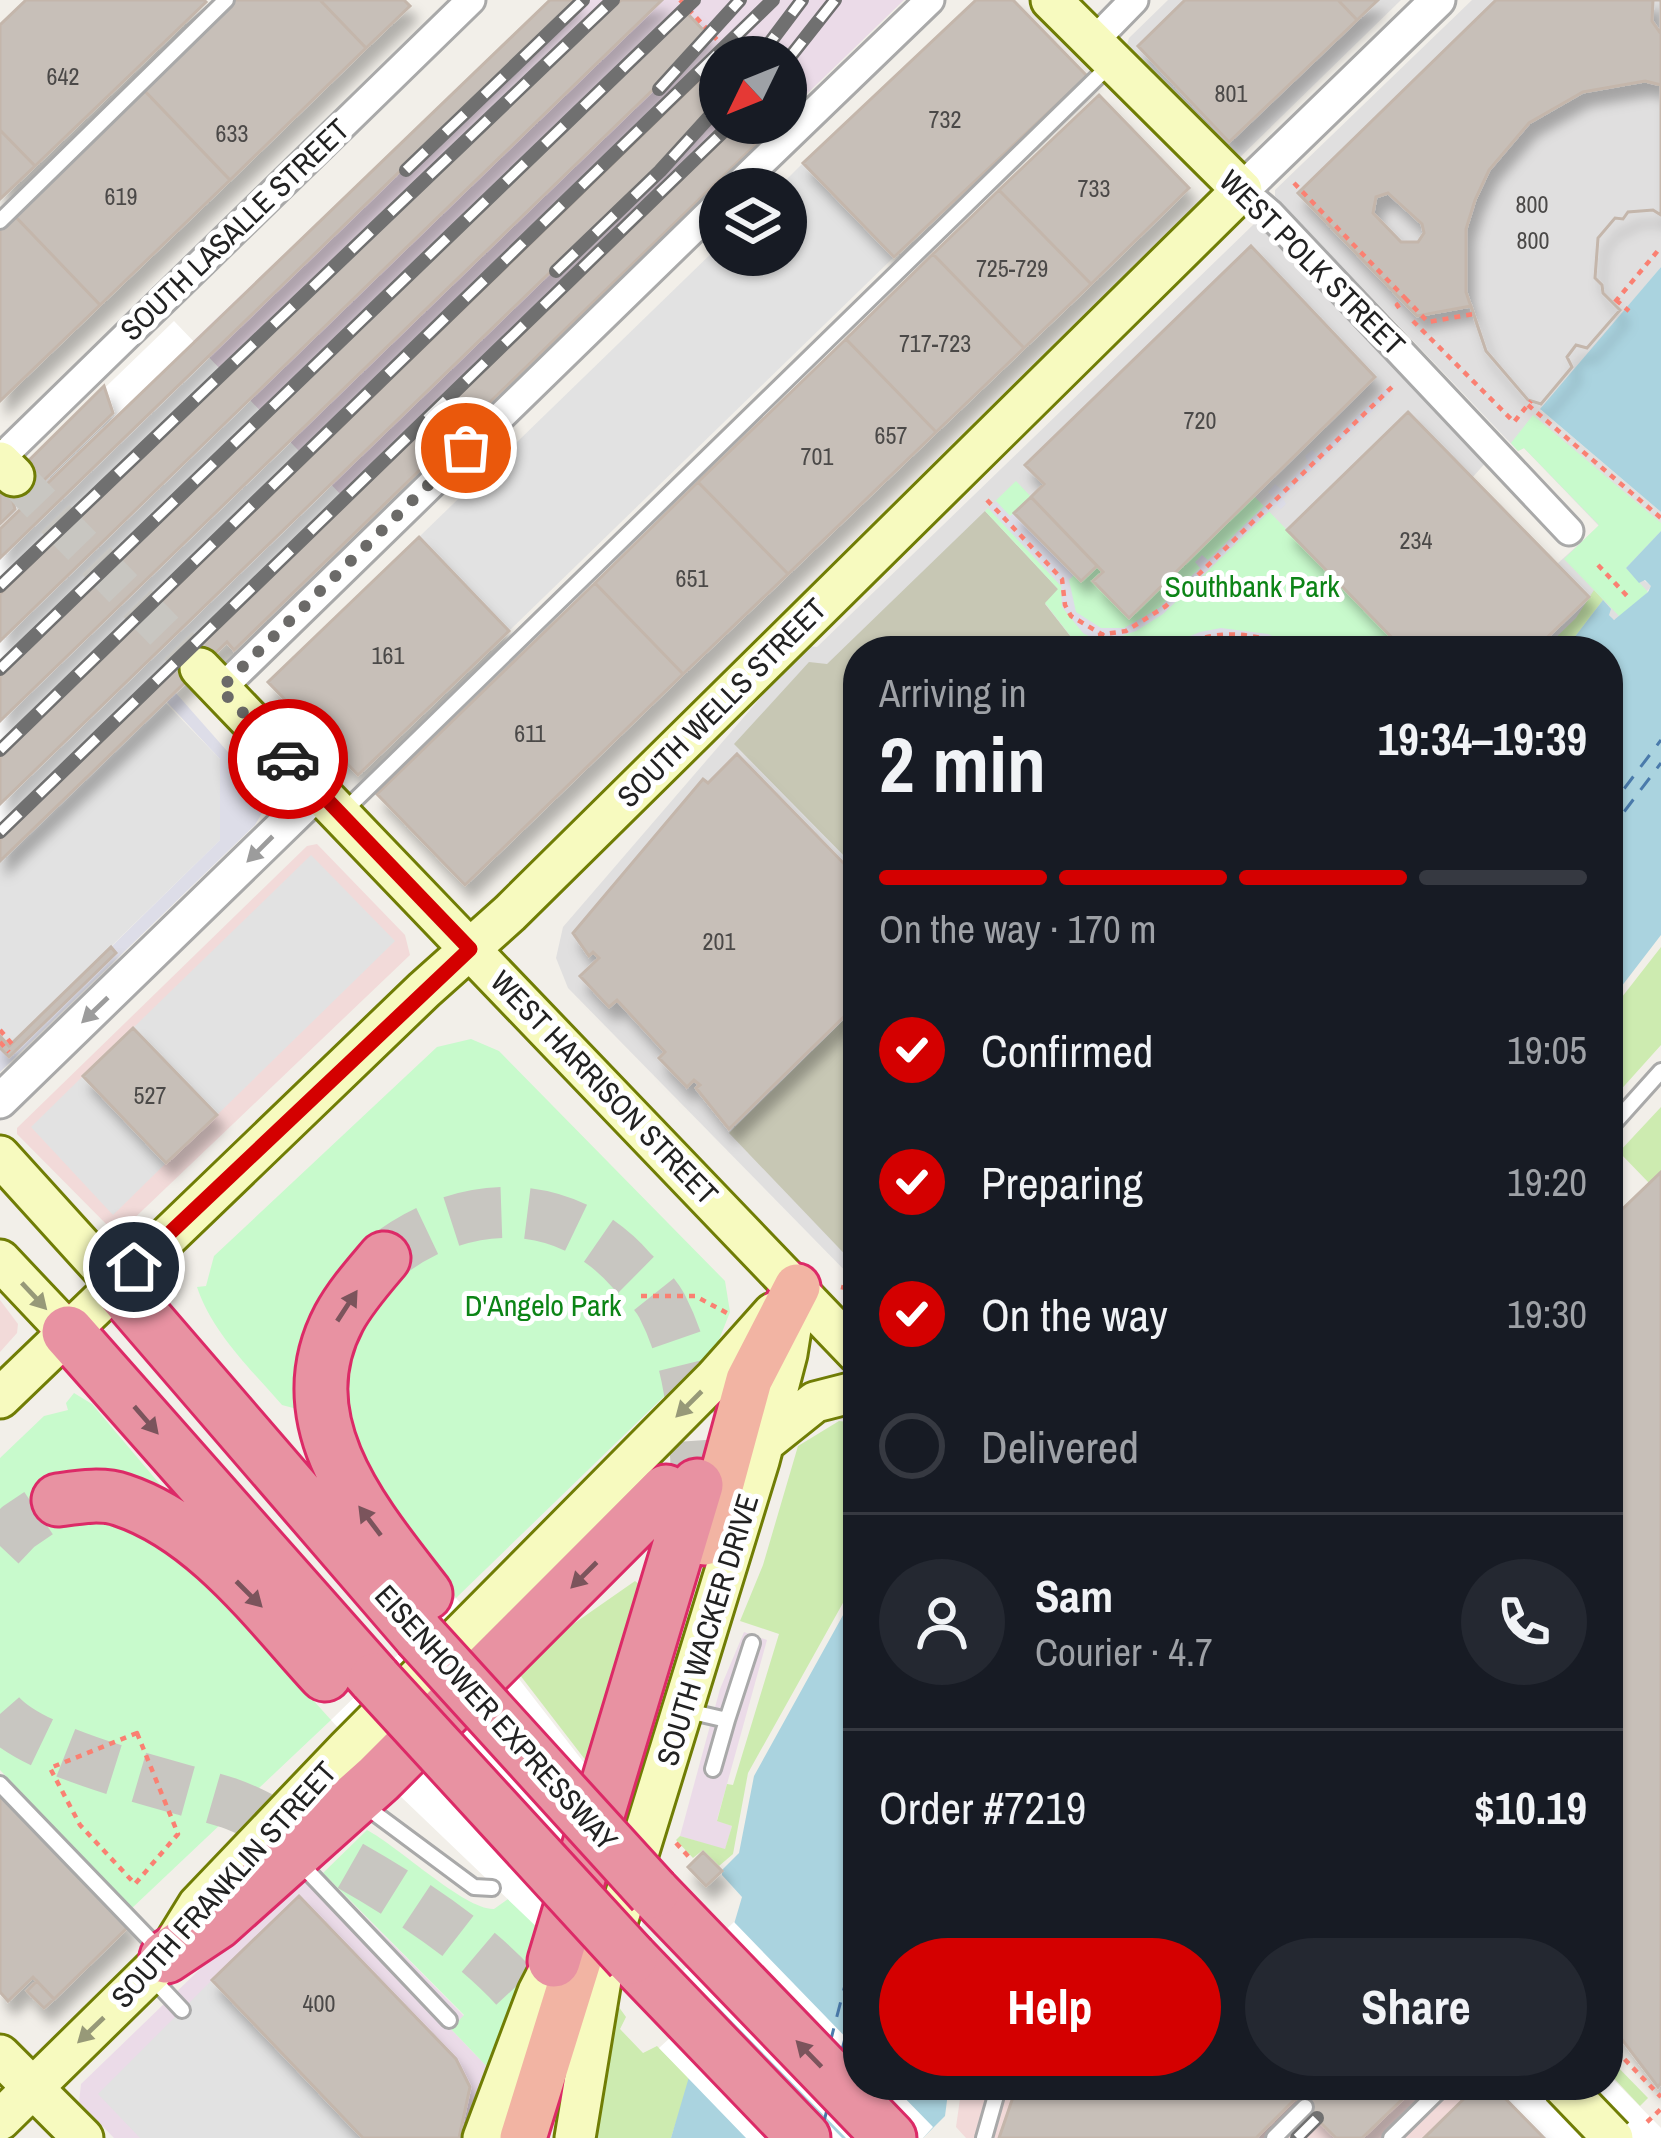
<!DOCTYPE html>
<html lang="en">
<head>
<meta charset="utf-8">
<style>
	:root { --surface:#171b24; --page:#242831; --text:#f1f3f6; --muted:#9ea1a6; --line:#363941; --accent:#d40000 }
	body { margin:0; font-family:"Archivo Narrow",sans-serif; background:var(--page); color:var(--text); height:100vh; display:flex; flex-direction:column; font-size:45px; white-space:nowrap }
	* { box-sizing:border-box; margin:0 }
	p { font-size:39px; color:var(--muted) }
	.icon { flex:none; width:66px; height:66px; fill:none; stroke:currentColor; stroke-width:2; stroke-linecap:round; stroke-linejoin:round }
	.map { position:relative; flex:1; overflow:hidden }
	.sheet { position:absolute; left:843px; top:636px; width:780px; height:1464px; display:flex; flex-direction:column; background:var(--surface); border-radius:48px; box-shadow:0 3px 9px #0004 }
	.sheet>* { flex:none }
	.needle { width:78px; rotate:227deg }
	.buttons { position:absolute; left:699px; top:36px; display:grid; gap:24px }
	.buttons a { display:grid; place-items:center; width:108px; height:108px; border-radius:50%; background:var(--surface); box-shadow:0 3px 9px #0004; font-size:60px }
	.pin { position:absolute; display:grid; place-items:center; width:102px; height:102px; color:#fff; margin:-51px; border:6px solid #fff; border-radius:50%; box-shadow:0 3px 12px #0007 }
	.courier { position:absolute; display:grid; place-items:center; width:120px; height:120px; margin:-60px; border:9px solid #d40000; border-radius:50%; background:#fff; color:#222; box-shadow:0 3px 15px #0007 }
	.summary em { font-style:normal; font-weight:800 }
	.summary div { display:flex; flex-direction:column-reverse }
	.summary { display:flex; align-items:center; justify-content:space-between; height:204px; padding:0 36px }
	h1 { font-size:78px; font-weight:800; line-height:90px }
	.bar { display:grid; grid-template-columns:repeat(4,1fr); gap:18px 12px; align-content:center; height:144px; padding:0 36px }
	.bar i { height:15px; border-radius:9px; background:var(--line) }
	.bar .on { background:var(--accent) }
	.bar p { grid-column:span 4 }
	.line { display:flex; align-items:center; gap:30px; padding:0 36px; border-top:3px solid var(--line) }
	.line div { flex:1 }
	.round { display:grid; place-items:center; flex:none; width:126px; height:126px; border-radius:63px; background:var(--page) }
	ol { padding:0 36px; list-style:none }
	li { display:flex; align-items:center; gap:36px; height:132px }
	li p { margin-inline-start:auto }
	li .icon { padding:12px; border-radius:50%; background:var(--accent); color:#fff; stroke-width:4 }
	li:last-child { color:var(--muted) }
	li i { width:66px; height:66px; border:6px solid var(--line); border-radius:50% }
	.primary-button { display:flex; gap:24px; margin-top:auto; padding:24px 36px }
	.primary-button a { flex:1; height:138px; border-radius:72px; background:var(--accent); color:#fff; font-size:48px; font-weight:800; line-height:138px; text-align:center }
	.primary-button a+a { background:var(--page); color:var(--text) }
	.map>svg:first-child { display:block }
	.residential { fill:#e0dfdf }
	.commercial { fill:#f2dad9 }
	.industrial { fill:#ebdbe8 }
	.construction { fill:#c7c7b4 }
	.grass { fill:#cdebb0 }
	.park { fill:#c8facc }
	.parking { fill:#e2e2e2 }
	.plaza { fill:#dddde8 }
	.water { fill:#aad3df }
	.pier { fill:#fff }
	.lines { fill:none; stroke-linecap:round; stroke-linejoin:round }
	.ferry { stroke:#4a7aab; stroke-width:3; stroke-dasharray:15 12; stroke-linecap:butt }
	.building { fill:#c7bfb8; stroke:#c4b6ab; stroke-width:3; fill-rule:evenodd; filter:url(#shadow) }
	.secondary-tunnel { stroke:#c8c6c1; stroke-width:39; stroke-dasharray:39 20; stroke-linecap:butt }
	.motorway-tunnel { stroke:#c8c6c1; stroke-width:51; stroke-dasharray:51 26; stroke-linecap:butt }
	.service-casing { stroke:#a9a9a9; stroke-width:20 }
	.minor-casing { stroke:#a9a9a9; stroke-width:33 }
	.tertiary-casing { stroke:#a9a9a9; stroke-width:39 }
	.secondary-casing { stroke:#707d05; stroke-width:45 }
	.trunk-casing { stroke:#dc2a67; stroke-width:51 }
	.motorway-casing { stroke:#dc2a67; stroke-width:57 }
	.path { stroke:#fa8072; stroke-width:4.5; stroke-dasharray:6 6; stroke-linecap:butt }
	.service { stroke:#fff; stroke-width:14 }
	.minor { stroke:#fff; stroke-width:27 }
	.tertiary { stroke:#fff; stroke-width:33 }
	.secondary { stroke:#f7fabf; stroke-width:39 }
	.trunk { stroke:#f2b4a3; stroke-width:45 }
	.motorway { stroke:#e892a2; stroke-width:51 }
	.rail-casing { stroke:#707070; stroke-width:14 }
	.rail { stroke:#fff; stroke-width:9; stroke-dasharray:27; stroke-linecap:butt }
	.secondary-bridge-casing { stroke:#707d05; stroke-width:45; stroke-linecap:butt }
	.motorway-bridge-casing { stroke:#dc2a67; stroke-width:57; stroke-linecap:butt }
	.secondary-bridge { stroke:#f7fabf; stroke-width:39 }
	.motorway-bridge { stroke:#e892a2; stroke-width:51 }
	.oneway { fill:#9c9c9c }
	.oneway2 { fill:#979978 }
	.oneway3 { fill:#7b545c }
	.done { stroke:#6b6a68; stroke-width:12; stroke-dasharray:0 21.6 }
	.route { stroke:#d40000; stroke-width:15 }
	.labels { text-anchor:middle; stroke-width:10; stroke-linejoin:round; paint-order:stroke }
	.number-label { font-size:24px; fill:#4b4948 }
	.street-label { font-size:30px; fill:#222; stroke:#fff }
	.park-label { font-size:30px; fill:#0c8416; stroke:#fff }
</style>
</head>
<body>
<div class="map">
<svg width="1661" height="2138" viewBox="0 0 1661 2138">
	<defs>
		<filter id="shadow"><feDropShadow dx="7" dy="13" stdDeviation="6" flood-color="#0004"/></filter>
	</defs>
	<rect width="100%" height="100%" fill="#f2efe9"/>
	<path class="residential" d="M1168,0H1401L1234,163L1125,51L1129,38Z
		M1472,0H1661V267L1541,410L1661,512V531L1626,568L1652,586L1621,618L1613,620L1609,615L1564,651H858V1284L568,988L556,958L563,927L793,660L807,646L817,647L1254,224L1261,223L1488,460L1472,478L1557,564L1599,526L1524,448L1518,451L1275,196V190Z"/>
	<path class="commercial" d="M317,844L405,935L410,955L123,1229L113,1231L17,1134V1128L307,846Z
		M0,1300L18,1324L17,1333L0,1352Z
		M962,2085H1518L1568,2138H966L956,2127Z"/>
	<path class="industrial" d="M550,0H904L786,114V57H720V123H777L367,522L193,341Z
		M744,1632L767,1640L717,1820L732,1826L725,1850L680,1836L720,1689Z
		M311,1862L464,2016L451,2029L493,2073L470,2138H114L79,2102L81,2084Z"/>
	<path class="construction" d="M985,511L1059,590L1045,604L1082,651H858V870L734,744L809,662L827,664Z
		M858,1006V1268L729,1133Z"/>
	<path class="grass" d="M1594,590L1603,600L1564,651H1542L1576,618Z
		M1661,947V1045L1608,1104V1015Z
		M1661,1107V1172L1649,1183L1619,1152Z
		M839,1421L858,1423V1576L748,1773L733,1854L719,1866L703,1850L693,1858L676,1840L680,1836L725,1849L732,1826L717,1821L727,1784L733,1785L779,1634L740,1621L763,1565L798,1446Z
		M635,1581L643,1587L590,1766L513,1666Z
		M616,2003L626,2017L620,2029L643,2053L657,2046L690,2079L671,2138H585Z
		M1608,2057L1648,2098L1640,2106L1608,2072Z"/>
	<path class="park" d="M1533,415L1661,523V531L1626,568L1648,592L1621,618L1564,559L1599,525L1524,448L1518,451L1511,443Z
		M1016,481L1103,572L1093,582L1129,617L1253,495L1405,651H1082L1045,603L1058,589L985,511Z
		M471,1039L499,1051L725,1281L730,1312L717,1345L456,1598C405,1532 342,1468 345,1379C346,1334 361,1286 369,1241L350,1258L332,1285L297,1409L282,1405C250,1368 213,1334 197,1287L206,1286L214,1256L437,1047Z
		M74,1393L92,1404L169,1495L92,1514L155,1537L203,1578L331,1720L131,1909L0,1770V1458L44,1416L68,1410L66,1403Z
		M367,1830C399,1847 465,1910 494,1909L508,1899L545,1933L493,2073L451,2029L464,2015L323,1873Z"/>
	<path class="parking" d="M803,163L894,257L509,631L419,537L720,245V255H786V189H777Z
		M0,532L220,759V840L9,1046L0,1036Z
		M311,855L395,941L217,1115L133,1028Z
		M83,1076L166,1163L113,1215L31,1127Z
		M212,1980L363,2138H140L98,2094Z"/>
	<path class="plaza" d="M1387,387L1392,392L1283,498L1286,504L1281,509L1276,505L1163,614L1136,631L1116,638L1145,651H1116L1083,633L1062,607L1061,586L988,508L996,501L1010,516L1014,513L1074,575L1069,580L1076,612L1101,628H1124L1159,608L1178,589L1169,578L1174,572L1185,582L1200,568L1195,562L1202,555L1208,560L1273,497L1268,492L1275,484L1281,489L1308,462L1305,456L1312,450L1317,454Z
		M1221,628L1268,634L1306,651H1154L1200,632Z
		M175,692L257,785L266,800L262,813L255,825L0,1072V1048L10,1057L116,953L111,947L220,840V759L166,701Z"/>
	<path class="water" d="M1661,267V512L1540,409Z
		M1661,531V935L1608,1004V651H1564L1603,600L1611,609L1609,615L1614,620L1648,592L1651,586L1645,580L1639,583L1626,568Z
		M858,1588V2085H949L945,2116L923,2138H671L742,1897L722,1875V1870L739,1853L754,1776Z"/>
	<path class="pier" d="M174,321L367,522L234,650L226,643L0,861V489Z
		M456,1598L662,1863L616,2003L397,1793L331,1720Z
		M734,1922L858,2050V2085H892L933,2127L923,2138H846L683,1971Z
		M710,2001L842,2138H746L659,2048Z
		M1608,2074L1661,2128V2138H1544L1493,2085H1608Z"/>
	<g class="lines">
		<path class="ferry" d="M1608,810L1661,740
			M1608,833L1661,763
			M830,2043L858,1935
			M842,2050L858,1987
			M823,2125L828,2106"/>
	</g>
	<path class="building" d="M26,0H204L206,2L35,166L0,130V25Z
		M233,0H320L366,48L230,180L142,88Z
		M320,0H404L410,6L366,48Z
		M550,0H577L0,558V529Z
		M621,0H662L0,641V594L553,59Z
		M976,0H1013L1087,76L894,257L803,163Z
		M1185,0H1338L1357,20L1229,142L1138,46Z
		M1338,0H1378L1357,20Z
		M1496,0H1661V215L1653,210L1628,212L1623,219L1615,218L1598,238L1595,278L1602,285L1603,293L1620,310L1587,348L1576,345L1567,357L1572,367L1541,404L1528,400L1486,351L1471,306L1417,316L1298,193ZM1388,193L1422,224L1424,233L1418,242H1401L1373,213L1376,197Z
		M1653,0H1661V34L1652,21Z
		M687,13L706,33L664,79L0,721V676Z
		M720,60V100L663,163L0,804V757Z
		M1645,81L1661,85V215L1653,210L1628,212L1623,219L1615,218L1598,238L1595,278L1602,285L1603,293L1620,310L1587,348L1576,345L1567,357L1572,367L1541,404L1528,400L1486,351L1466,292V229L1475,200L1489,170L1529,123L1583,92Z
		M142,88L230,180L100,305L12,213Z
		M1099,95L1189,188L1091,284L999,190Z
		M740,123H778L234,650L227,642L0,861V839Z
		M0,130L35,166L0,199Z
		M999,190L1091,284L1024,348L933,254Z
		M12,213L100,305L0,401V224Z
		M1251,246L1375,377L1129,618L1093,581L1103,572L1031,497L1044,484L1025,465Z
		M933,254L1024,348L936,432L846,339Z
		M846,339L936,432L788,574L698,482Z
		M104,386L113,413L41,483L20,476L16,473Z
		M1408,412L1589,597L1533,651H1405L1287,530Z
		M698,482L788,574L683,674L595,583Z
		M9,487L15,509L0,524V489Z
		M1031,497L1097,566L1081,581L1014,513Z
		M419,537L509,631L358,775L268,682Z
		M595,583L683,674L465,885L377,794Z
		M737,754L858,878V1003L729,1129L696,1088L700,1085L694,1080L687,1087L659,1058L665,1052L617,1000L609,1007L580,976L599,958L593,952L589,956L573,933L703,779L708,783Z
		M111,947L116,953L9,1057L0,1048V1036L9,1046Z
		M133,1028L217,1115L166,1163L83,1076Z
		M1661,1172V2083L1658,2087L1608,2021V1223Z
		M0,1790L130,1925L54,1999L33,1977L8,2001L0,1992Z
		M703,1852L722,1871L706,1886L688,1867Z
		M299,1896L456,2059L470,2087L459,2138H363L212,1980Z
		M37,1981L54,1999L44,2008L27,1991Z
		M1027,2085H1417L1362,2138H1336L1296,2098L1256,2138H999L1012,2100Z
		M1478,2085H1492L1544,2138H1424Z"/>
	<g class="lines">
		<path class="secondary-tunnel" d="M14,476L200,668"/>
		<path class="motorway-tunnel" d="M384,1258C461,1197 564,1193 632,1271C642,1281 655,1293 662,1306C692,1365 694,1421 697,1485
			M0,1546L18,1527L58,1500
			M0,1714C37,1756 173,1785 229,1803C255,1812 279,1828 303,1840C386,1884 516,1958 555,2046"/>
		<defs>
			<path id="service" d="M0,221L226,0
				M342,813L1112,63
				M1608,1130L1661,1071
				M688,1711L727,1720L752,1643
				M713,1769L727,1720
				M0,1784L159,1949
				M365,1806L474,1887L492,1888
				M299,1862L449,2020
				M152,1978L182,2010
				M984,2138L999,2085
				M1274,2138L1305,2107
				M1391,2138L1445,2085"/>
			<path id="minor" d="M1093,42L1134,0
				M734,189L930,0
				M1242,190L1270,214L1569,531
				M0,459L471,0
				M221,689L720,203"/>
			<path id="tertiary" d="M1242,190L1438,0
				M0,1101L319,791"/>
			<path id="secondary" d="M0,462L14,476
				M200,668L858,1354
				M0,1156L117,1285
				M0,1260L68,1332
				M0,1398L424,990L510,913L1242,190L1051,0
				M765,1442L815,1402L858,1391
				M0,2055L83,2138
				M0,2120L166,1957L198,1905L347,1749L715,1378L773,1313
				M483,2138L538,1992L554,1961
				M575,2138L603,1968L759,1461L787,1354L795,1304"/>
			<path id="trunk" d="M705,1542L749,1380L797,1287
				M523,2138L592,1916"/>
			<path id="motorway" d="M384,1258C368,1277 351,1296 339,1318C284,1422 366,1516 426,1594
				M117,1285L419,1635
				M68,1332L375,1679
				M58,1500C79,1497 102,1493 122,1500C206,1528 267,1612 325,1675
				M653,1892L890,2138
				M166,1957L217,1923L378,1779L666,1491
				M631,1958L804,2138
				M554,1961L697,1485"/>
		</defs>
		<use href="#service" class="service-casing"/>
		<use href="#minor" class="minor-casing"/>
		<use href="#tertiary" class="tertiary-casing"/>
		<use href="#secondary" class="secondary-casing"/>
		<use href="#trunk" class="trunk-casing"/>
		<use href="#motorway" class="motorway-casing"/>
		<path class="path" d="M680,0L733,57
			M1294,183L1405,298L1397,305L1400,309
			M1405,298L1428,322L1473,314
			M1616,300L1629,311
			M1615,302L1661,247
			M1413,321L1514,422L1531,401
			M1528,405L1661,518
			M987,500L1062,579L1065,605L1071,616L1130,651
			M1598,565L1629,598
			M1098,635L1126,631L1166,606L1395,384
			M1172,651C1212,627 1256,631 1297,651
			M0,1030L12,1044
			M0,1042L9,1052
			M841,1287L858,1291
			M641,1296H695L727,1313
			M137,1733L178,1834L135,1884L80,1825L50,1768Z
			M676,1843L689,1857L686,1860
			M1608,2042L1661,2097
			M1647,2122L1661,2109"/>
		<use href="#service" class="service"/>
		<use href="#minor" class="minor"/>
		<use href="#tertiary" class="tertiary"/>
		<use href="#secondary" class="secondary"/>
		<use href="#trunk" class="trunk"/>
		<use href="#motorway" class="motorway"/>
		<defs>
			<path id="rail" d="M759,57L802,0
				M786,62L835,0
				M659,89L740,0
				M406,170L583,0
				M556,271L660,171L720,105
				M0,586L613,0
				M0,669L694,0
				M0,750L773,0
				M0,832L732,123
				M1297,2138L1317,2118"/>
		</defs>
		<use href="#rail" class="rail-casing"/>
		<use href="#rail" class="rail"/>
		<defs>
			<path id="secondary-bridge" d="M1562,2085L1613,2138"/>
			<path id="motorway-bridge" d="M419,1635L653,1892
				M375,1679L631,1958"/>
		</defs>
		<use href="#secondary-bridge" class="secondary-bridge-casing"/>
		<use href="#motorway-bridge" class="motorway-bridge-casing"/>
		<use href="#secondary-bridge" class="secondary-bridge"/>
		<use href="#motorway-bridge" class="motorway-bridge"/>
	</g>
	<defs><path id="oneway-solid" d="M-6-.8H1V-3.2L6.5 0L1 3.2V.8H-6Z" transform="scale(3)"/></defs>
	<g class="oneway">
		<use href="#oneway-solid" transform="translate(260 849) rotate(135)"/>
		<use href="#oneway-solid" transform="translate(95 1010) rotate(136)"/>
	</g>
	<g class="oneway2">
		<use href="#oneway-solid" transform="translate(34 1296) rotate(47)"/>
		<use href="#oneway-solid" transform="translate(689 1404) rotate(135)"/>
		<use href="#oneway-solid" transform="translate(91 2030) rotate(136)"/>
	</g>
	<g class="oneway3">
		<use href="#oneway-solid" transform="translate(347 1306) rotate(-57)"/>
		<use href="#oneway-solid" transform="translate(146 1420) rotate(49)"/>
		<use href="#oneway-solid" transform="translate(370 1521) rotate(-127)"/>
		<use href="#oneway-solid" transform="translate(584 1575) rotate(135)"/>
		<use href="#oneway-solid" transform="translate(249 1594) rotate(45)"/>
		<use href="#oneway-solid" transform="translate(809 2054) rotate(-134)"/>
	</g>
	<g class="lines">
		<path class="done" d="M288,759L220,689L466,448"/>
		<path class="route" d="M134,1267L470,949L288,759"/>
	</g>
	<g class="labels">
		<g class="number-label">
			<text x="63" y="85">642</text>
			<text x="1231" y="102">801</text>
			<text x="945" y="128">732</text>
			<text x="232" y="142">633</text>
			<text x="1094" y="197">733</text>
			<text x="121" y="205">619</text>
			<text x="1532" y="213">800</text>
			<text x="1533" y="249">800</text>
			<text x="1012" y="277">725-729</text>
			<text x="935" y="352">717-723</text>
			<text x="1200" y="429">720</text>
			<text x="891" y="444">657</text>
			<text x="817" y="465">701</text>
			<text x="1416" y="549">234</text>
			<text x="692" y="587">651</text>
			<text x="388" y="664">161</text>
			<text x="530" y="742">611</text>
			<text x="719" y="950">201</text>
			<text x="150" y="1104">527</text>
			<text x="319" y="2012">400</text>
		</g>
		<g class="street-label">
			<text transform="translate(235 230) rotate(-44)" y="10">SOUTH LASALLE STREET</text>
			<text transform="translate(1312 263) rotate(45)" y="10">WEST POLK STREET</text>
			<text transform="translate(722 703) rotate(-45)" y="10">SOUTH WELLS STREET</text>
			<text transform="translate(604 1088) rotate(46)" y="10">WEST HARRISON STREET</text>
			<text transform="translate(708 1630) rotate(-73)" y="10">SOUTH WACKER DRIVE</text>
			<text transform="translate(496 1718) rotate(48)" y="10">EISENHOWER EXPRESSWAY</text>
			<text transform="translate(224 1885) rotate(-48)" y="10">SOUTH FRANKLIN STREET</text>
		</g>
		<g class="park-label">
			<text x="1252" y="597">Southbank Park</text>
			<text x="543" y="1316">D'Angelo Park</text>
		</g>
	</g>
</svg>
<div class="buttons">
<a><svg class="needle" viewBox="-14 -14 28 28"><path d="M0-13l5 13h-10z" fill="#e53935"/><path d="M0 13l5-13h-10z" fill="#9ea1a6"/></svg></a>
<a><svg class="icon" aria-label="layers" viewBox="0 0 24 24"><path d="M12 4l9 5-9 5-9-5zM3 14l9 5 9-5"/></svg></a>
</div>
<div class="pin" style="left:466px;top:448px;background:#ea580c"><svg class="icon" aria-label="bag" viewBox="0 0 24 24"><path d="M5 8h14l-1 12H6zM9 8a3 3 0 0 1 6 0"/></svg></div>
<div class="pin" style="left:134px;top:1267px;background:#1f2937"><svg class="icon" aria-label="home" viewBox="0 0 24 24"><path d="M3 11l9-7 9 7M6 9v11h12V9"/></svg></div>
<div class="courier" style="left:288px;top:759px"><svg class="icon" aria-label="car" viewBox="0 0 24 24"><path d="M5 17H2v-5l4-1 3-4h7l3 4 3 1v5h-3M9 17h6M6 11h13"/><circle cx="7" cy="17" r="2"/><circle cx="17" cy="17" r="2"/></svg></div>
<section class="sheet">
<div class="summary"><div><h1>2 min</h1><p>Arriving in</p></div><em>19:34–19:39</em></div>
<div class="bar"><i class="on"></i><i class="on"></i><i class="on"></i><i></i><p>On the way · 170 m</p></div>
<ol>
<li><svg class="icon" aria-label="check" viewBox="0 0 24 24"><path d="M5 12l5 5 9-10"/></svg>Confirmed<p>19:05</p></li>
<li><svg class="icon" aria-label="check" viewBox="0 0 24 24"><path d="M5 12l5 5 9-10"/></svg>Preparing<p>19:20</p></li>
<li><svg class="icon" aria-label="check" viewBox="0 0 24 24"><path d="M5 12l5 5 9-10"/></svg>On the way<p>19:30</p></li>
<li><i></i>Delivered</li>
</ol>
<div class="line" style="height:216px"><a class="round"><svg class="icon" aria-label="person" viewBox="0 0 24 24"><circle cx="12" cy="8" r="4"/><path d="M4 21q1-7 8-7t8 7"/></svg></a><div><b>Sam</b><p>Courier · 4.7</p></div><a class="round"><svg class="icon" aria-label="phone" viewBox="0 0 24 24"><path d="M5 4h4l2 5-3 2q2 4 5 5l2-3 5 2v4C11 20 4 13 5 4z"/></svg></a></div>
<div class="line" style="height:156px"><div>Order #7219</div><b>$10.19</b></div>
<div class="primary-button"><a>Help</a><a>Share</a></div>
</section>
</div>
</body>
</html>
